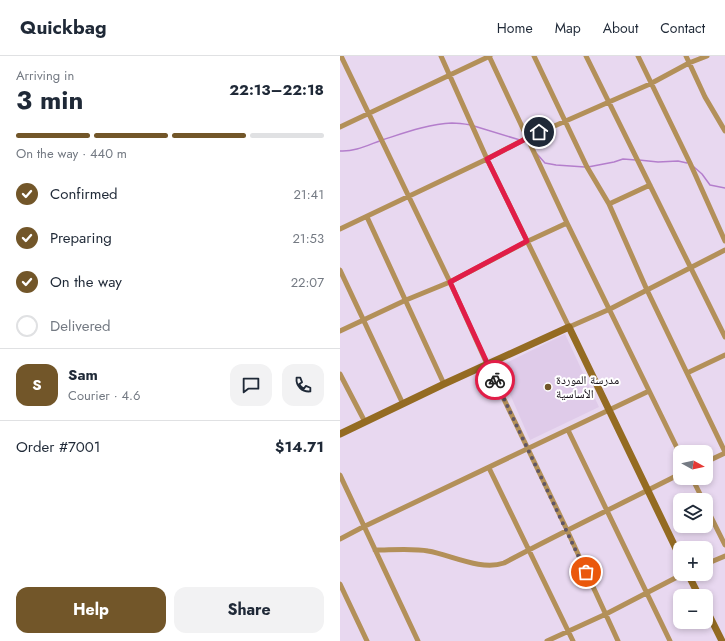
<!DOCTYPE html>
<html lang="en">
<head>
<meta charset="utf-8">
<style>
	:root { --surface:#fff; --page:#f2f2f3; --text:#1f2937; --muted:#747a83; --line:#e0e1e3; --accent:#725629 }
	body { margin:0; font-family:Jost,"Noto Naskh Arabic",sans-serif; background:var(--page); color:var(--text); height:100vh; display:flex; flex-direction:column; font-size:15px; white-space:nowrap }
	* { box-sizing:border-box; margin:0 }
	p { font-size:13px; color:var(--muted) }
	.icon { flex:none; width:22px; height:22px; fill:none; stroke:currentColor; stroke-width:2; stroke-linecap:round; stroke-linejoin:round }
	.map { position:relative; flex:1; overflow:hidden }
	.details { display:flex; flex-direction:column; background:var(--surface); width:340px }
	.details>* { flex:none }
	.needle { width:26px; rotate:98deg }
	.tools { position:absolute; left:333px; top:389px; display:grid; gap:8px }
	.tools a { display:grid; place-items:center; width:40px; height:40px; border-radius:8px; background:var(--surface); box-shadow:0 2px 6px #0003; font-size:20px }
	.pin { position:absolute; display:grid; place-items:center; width:34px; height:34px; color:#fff; margin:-17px; border:2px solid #fff; border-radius:50%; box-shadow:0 1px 4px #0007 }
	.courier { position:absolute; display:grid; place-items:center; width:40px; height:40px; margin:-20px; border:3px solid #e11d48; border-radius:50%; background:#fff; color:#222; box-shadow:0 1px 5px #0007 }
	.summary em { font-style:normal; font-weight:700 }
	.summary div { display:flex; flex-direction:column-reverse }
	.summary { display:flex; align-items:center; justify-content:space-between; height:68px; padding:0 16px }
	h1 { font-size:26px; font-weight:700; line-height:30px }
	.bar { display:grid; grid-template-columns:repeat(4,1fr); gap:6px 4px; align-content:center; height:48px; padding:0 16px }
	.bar i { height:5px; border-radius:3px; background:var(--line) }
	.bar .active { background:var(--accent) }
	.bar p { grid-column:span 4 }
	.line { display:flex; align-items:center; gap:10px; padding:0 16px; border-top:1px solid var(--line) }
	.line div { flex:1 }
	.round { display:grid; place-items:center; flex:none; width:42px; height:42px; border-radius:12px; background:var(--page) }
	ol { padding:0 16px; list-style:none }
	li { display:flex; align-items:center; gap:12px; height:44px }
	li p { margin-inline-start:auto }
	li .icon { padding:4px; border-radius:50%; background:var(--accent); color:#fff; stroke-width:4 }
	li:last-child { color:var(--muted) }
	li i { width:22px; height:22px; border:2px solid var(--line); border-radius:50% }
	.action { display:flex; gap:8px; margin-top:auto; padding:8px 16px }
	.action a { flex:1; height:46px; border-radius:12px; background:var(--accent); color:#fff; font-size:16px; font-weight:700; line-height:46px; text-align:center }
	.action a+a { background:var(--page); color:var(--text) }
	header { display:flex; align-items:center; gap:24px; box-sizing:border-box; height:56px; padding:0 20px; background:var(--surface); border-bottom:1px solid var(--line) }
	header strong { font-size:19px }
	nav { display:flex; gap:22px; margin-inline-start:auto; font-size:14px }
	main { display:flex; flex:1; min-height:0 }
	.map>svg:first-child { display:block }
	.built { fill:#dfcbe9 }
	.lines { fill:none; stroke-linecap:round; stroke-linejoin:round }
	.stream { stroke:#b47ecc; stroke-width:1.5 }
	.minor { stroke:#b39059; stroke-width:5 }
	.secondary { stroke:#946b22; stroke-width:7 }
	.done { stroke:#605664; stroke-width:4; stroke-dasharray:0 7.2 }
	.route { stroke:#e11d48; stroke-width:5 }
	.poi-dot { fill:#725629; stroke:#fff; stroke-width:1.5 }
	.labels { text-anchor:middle; stroke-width:4; stroke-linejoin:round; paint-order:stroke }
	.poi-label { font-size:12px; fill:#161018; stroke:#fff; text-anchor:start }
</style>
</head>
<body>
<header>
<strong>Quickbag</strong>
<nav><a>Home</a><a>Map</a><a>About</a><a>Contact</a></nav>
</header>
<main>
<section class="details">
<div class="summary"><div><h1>3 min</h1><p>Arriving in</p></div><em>22:13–22:18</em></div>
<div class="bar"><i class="active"></i><i class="active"></i><i class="active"></i><i></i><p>On the way · 440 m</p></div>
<ol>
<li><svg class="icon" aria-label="check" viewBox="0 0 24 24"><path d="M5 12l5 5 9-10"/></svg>Confirmed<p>21:41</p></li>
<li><svg class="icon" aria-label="check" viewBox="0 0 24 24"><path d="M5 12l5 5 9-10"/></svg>Preparing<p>21:53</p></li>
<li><svg class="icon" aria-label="check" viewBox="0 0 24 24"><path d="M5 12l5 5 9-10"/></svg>On the way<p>22:07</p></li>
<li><i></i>Delivered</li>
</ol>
<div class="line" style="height:72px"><b class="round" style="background:var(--accent);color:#fff">S</b><div><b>Sam</b><p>Courier · 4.6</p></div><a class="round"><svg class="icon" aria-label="chat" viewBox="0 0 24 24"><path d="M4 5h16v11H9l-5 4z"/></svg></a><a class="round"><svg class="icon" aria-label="phone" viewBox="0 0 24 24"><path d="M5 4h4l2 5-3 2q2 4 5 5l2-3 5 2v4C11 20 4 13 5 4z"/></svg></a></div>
<div class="line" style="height:52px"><div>Order #7001</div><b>$14.71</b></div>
<div class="action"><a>Help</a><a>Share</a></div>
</section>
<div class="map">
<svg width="385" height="585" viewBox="0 0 385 585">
	<rect width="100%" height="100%" fill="#e8d8f0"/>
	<path class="built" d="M225,278L259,351L190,384L158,311Z"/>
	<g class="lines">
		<path class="stream" d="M134,70L180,84
			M0,95C15,96 28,89 42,84C64,77 89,68 112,67C118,67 125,68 131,69
			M197,98L205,107L216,109L245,111
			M299,104L318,106L338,105L347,107
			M248,111L274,106L283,103L296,104
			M354,111L362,118L370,129L385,132"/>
		<path class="minor" d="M1,0L110,226L147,308L227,474L278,585
			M101,0L147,103L229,271L270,253L385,194
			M149,0L227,167L340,398
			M194,0L247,111L269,148L307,234L385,396
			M246,0L385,281
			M298,0L350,107L385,185
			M346,0L365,41L385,75
			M0,71L150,0
			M269,148L310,129
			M27,161L104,328
			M0,173L147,103L187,82L310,28L349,7L367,0
			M0,214L63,348
			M0,275L66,244L110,226L186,186L227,167
			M347,317L385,299
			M0,318L25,366
			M228,374L330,585
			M366,406L385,397
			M149,412L233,585
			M0,419L78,585
			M352,422L363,444
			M366,451L385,489
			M0,483L21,472L309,335
			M35,494C50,494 74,492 88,495C111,499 141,515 164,507C222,476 281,448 340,418
			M366,508L385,500
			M0,528L27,585
			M207,585L266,558L343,518"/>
		<path class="secondary" d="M0,378L104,328L229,271L340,501
			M348,518L359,540
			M366,553L382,585"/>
	</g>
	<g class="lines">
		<path class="done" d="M155,324L246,516"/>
		<path class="route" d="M155,324L110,226L187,185L147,103L199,76"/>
	</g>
	<circle class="poi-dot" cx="208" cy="331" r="4"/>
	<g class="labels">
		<g class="poi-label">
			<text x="216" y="328">مدرسة الموردة<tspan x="216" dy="14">الأساسية</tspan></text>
		</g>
	</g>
</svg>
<div class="tools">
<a><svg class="needle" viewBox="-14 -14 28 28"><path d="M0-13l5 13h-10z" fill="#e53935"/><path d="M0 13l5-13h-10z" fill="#747a83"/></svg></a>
<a><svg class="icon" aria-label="layers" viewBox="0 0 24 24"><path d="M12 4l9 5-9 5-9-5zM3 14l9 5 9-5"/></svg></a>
<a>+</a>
<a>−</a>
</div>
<div class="pin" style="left:246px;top:516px;background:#ea580c"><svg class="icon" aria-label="bag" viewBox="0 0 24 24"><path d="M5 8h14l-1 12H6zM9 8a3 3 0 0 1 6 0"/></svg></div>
<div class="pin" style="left:199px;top:76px;background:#1f2937"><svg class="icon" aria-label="home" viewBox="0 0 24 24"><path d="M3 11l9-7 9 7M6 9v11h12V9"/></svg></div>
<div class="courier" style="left:155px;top:324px"><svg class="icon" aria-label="bike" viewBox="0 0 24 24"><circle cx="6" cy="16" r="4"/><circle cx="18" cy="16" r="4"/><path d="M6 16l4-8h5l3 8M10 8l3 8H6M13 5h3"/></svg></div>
</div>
</main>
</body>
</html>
